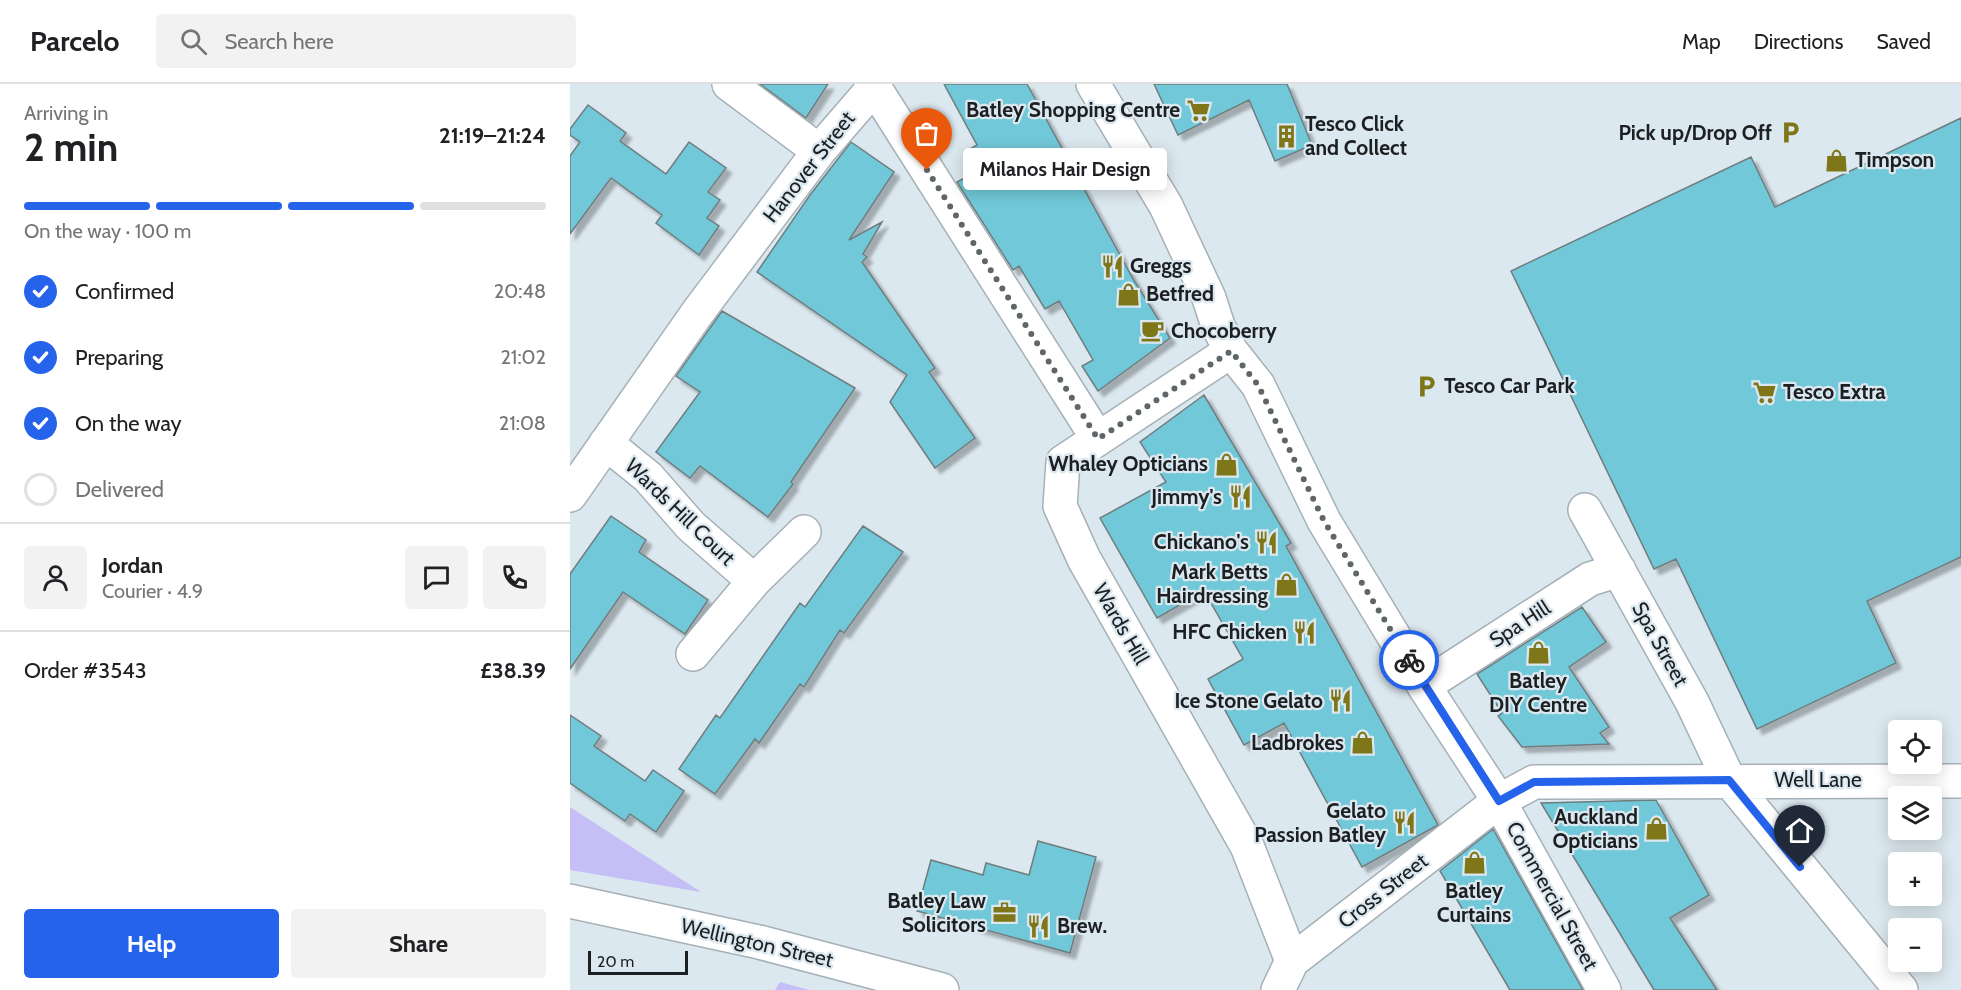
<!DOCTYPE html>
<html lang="en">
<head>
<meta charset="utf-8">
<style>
	:root { --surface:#fff; --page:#f2f2f2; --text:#202124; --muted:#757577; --line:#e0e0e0; --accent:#2563eb }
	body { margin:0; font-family:Cabin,sans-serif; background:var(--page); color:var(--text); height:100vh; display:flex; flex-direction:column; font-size:22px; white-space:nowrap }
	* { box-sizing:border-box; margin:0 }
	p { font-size:20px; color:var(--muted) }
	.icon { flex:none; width:33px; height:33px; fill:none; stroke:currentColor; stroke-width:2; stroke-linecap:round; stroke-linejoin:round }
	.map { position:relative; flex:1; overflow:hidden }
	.details { display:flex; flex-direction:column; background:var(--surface); width:570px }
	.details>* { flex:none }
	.tools { position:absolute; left:1318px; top:636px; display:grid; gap:12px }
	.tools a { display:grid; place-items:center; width:54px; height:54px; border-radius:6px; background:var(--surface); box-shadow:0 3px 15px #0003; font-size:30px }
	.scale { position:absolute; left:18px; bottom:15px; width:100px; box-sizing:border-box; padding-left:6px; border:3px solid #1c2023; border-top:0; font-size:16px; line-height:21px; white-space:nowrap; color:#1c2023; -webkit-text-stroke:4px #dce8ef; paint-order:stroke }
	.pin { position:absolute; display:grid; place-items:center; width:51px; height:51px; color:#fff; margin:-62px -26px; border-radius:50% 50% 50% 0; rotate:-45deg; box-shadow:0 0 6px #0007 }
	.pin .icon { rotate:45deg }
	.courier { position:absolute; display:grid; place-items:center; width:60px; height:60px; margin:-30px; border:4px solid #2563eb; border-radius:50%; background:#fff; color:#222; box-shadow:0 2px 8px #0007 }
	.bubble { position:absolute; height:42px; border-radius:6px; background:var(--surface); box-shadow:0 3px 15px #0003; font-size:20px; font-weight:700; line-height:42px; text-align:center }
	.summary em { font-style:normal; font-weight:700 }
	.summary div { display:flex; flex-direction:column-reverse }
	.summary { display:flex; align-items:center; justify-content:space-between; height:102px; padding:0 24px }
	h1 { font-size:39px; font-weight:700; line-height:45px }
	.bar { display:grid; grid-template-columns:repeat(4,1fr); gap:9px 6px; align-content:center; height:72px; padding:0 24px }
	.bar i { height:8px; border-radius:4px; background:var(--line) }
	.bar .active { background:var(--accent) }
	.bar p { grid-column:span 4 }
	.line { display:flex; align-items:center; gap:15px; padding:0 24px; border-top:2px solid var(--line) }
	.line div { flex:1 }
	.round { display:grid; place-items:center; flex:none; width:63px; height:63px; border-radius:6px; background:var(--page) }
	ol { padding:0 24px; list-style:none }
	li { display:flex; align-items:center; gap:18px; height:66px }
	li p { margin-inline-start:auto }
	li .icon { padding:6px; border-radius:50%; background:var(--accent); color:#fff; stroke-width:4 }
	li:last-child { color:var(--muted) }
	li i { width:33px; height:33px; border:3px solid var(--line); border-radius:50% }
	.cta { display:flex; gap:12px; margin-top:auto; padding:12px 24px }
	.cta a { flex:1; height:69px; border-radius:6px; background:var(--accent); color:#fff; font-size:24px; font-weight:700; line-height:69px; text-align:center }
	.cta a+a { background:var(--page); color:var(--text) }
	header { display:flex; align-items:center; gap:36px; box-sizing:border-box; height:84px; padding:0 30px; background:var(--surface); border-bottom:2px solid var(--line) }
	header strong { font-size:28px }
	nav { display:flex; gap:33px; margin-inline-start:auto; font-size:21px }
	.search { width:420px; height:54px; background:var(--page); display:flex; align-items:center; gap:15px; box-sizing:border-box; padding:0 21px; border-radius:6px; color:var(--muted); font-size:22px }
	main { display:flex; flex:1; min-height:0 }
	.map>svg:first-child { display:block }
	.green { fill:#c6bef7 }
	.building { fill:#70c8d8; stroke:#6f7d7f; stroke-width:1.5; filter:url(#shadow) }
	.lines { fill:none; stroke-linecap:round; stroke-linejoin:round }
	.minor-casing { stroke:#a5b0b7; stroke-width:36 }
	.minor { stroke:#fff; stroke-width:33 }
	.done { stroke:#5f666a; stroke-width:6; stroke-dasharray:0 10.8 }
	.route { stroke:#2563eb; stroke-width:8 }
	.labels { text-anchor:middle; stroke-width:4.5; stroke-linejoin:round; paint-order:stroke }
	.poi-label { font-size:21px; font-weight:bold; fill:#1c2023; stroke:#dce8ef; text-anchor:end }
	.street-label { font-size:21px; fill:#1c2023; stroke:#dce8ef }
</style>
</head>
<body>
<header>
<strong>Parcelo</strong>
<div class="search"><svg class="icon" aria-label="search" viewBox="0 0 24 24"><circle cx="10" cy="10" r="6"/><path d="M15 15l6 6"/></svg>Search here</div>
<nav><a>Map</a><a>Directions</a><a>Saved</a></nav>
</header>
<main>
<section class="details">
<div class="summary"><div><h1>2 min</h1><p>Arriving in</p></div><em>21:19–21:24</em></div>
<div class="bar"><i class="active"></i><i class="active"></i><i class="active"></i><i></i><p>On the way · 100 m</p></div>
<ol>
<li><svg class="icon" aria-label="check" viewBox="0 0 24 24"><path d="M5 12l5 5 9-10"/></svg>Confirmed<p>20:48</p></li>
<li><svg class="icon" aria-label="check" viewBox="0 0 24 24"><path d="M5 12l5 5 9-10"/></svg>Preparing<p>21:02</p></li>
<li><svg class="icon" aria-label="check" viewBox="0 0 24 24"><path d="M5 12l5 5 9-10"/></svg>On the way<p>21:08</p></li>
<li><i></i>Delivered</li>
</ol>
<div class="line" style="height:108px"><a class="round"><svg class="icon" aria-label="person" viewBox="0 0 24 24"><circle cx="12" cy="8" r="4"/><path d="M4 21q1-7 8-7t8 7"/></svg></a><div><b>Jordan</b><p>Courier · 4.9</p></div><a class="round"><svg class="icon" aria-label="chat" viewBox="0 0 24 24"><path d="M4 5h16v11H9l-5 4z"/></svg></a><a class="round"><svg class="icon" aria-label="phone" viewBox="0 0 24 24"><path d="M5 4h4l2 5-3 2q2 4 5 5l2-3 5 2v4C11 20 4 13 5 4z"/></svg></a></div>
<div class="line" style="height:78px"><div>Order #3543</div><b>£38.39</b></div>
<div class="cta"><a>Help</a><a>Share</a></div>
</section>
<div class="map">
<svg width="1391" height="906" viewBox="0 0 1391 906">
	<defs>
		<filter id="shadow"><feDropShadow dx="5.5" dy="5.5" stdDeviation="1.5" flood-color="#0004"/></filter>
	</defs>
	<rect width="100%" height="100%" fill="#dce8ef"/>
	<path class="green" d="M0,723L131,808L0,786Z
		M210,898L239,906H205Z"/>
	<path class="building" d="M190,0H258L236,34Z
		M374,0H457L562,193L600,254L528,307L512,282L523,276L489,217L475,225L449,182L443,186L387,98L409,86L398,66L407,61Z
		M584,0H717L742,61L705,77L679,16L608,51Z
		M18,21L56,49L50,57L96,90L119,58L156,84L138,108L150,116L137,134L149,142L129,171L86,139L92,131L41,94L0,150V72L10,58L0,51V45Z
		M1391,34V473L1297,517L1326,579L1187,645L1106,475L1084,485L941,187L1181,73L1205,123Z
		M281,58L324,88L279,156L312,138L293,170L297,173L292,178L365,284L359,288L405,354L365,384L320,318L337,291L187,188L240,111Z
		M152,227L285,304L221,398L223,400L198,433L130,382L120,394L86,368L130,308L106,292Z
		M634,311L721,459L716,462L868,741L792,783L714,639L674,661L638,595L673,575L634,507L587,534L530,434L596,398L570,358Z
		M41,432L76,456L69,468L138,516L115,550L53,508L0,585V490Z
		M293,442L333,468L274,549L270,546L234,603L230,600L189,659L185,655L145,710L109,685L146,631L150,634L230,519L235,523Z
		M1012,523L1036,558L999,583L1039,643L1030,649L1039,660L952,663L928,632L932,629L907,590Z
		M0,631L31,652L24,662L75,697L83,686L114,707L86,748L60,730L55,737L0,699Z
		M1086,716L1139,811L1100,834L1147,906H1084L971,719Z
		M923,745L1013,906H940L870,787Z
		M468,757L526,773L500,869L347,827L361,776L413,791L416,779L459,791Z"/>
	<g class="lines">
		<defs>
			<path id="minor" d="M159,0L249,67
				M523,0L596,122L639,214L648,242L661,267L688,301L754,437L854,602L929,717L1034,906
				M661,267L493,378L490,422L514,475L677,762L722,877
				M36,359L78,393L121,442L184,497
				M0,411L128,228L249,67L300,8L308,9L528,355
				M1015,426L1122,618L1159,696L1331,906
				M123,570L184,497L234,448
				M854,602L1020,495L1049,486
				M0,817L189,858L372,906
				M708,906L722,877L929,717L964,698L1391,697"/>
		</defs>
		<use href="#minor" class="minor-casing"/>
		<use href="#minor" class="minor"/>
	</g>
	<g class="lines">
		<path class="done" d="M357,86L528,355L661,267L688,301L754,437L839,576"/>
		<path class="route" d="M839,576L929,717L964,698L1159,696L1230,783"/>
	</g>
	<defs>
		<symbol id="supermarket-bare" viewBox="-9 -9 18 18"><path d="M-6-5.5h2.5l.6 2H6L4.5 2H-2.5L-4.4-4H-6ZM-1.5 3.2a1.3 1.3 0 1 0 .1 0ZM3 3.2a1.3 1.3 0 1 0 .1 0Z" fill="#7f761a" stroke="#dce8ef" stroke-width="2.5" paint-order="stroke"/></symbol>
		<symbol id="parking-bare" viewBox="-9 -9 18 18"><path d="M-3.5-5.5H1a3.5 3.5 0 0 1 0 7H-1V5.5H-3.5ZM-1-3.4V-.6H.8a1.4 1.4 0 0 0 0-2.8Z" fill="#7f761a" stroke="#dce8ef" stroke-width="2.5" paint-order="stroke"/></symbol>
		<symbol id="building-bare" viewBox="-9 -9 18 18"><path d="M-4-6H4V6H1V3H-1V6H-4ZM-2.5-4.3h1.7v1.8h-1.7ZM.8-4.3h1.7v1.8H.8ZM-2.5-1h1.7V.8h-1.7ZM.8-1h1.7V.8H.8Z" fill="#7f761a" stroke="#dce8ef" stroke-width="2.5" paint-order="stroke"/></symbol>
		<symbol id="shop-bare" viewBox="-9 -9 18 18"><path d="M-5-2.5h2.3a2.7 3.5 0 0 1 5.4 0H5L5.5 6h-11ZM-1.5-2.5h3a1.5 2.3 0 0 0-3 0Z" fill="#7f761a" stroke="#dce8ef" stroke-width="2.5" paint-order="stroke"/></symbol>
		<symbol id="restaurant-bare" viewBox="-9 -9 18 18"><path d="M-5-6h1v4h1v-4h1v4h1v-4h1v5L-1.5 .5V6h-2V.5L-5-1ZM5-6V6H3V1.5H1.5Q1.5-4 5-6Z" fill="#7f761a" stroke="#dce8ef" stroke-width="2.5" paint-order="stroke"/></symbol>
		<symbol id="cafe-bare" viewBox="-9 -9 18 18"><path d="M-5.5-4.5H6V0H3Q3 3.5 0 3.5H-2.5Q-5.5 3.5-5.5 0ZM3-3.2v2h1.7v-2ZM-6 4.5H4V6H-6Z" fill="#7f761a" stroke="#dce8ef" stroke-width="2.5" paint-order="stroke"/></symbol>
		<symbol id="office-bare" viewBox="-9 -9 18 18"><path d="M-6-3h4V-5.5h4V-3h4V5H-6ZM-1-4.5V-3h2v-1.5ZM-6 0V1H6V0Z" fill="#7f761a" stroke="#dce8ef" stroke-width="2.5" paint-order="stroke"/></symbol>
	</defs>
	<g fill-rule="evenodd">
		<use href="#supermarket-bare" x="612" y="10" width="33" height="33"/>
		<use href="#parking-bare" x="1204" y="32" width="33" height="33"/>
		<use href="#building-bare" x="700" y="36" width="33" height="33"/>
		<use href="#shop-bare" x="1250" y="60" width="33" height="33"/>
		<use href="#restaurant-bare" x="526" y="166" width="33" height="33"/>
		<use href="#shop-bare" x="542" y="194" width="33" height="33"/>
		<use href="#cafe-bare" x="566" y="230" width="33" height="33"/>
		<use href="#parking-bare" x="840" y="286" width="33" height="33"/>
		<use href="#supermarket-bare" x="1178" y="292" width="33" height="33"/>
		<use href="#shop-bare" x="640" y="364" width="33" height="33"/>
		<use href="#restaurant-bare" x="654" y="396" width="33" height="33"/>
		<use href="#restaurant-bare" x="680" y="442" width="33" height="33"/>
		<use href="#shop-bare" x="700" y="484" width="33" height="33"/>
		<use href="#restaurant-bare" x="718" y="532" width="33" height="33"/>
		<use href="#shop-bare" x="952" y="552" width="33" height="33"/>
		<use href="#restaurant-bare" x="754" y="600" width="33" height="33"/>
		<use href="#shop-bare" x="776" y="642" width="33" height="33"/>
		<use href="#restaurant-bare" x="818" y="722" width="33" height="33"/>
		<use href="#shop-bare" x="1070" y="728" width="33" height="33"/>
		<use href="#shop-bare" x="888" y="762" width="33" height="33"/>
		<use href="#office-bare" x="418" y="812" width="33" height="33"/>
		<use href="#restaurant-bare" x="452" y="826" width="33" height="33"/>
	</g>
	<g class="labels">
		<g class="poi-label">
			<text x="610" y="33">Batley Shopping Centre</text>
			<text x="735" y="47" text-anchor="start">Tesco Click<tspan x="735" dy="24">and Collect</tspan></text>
			<text x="1202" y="56">Pick up/Drop Off</text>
			<text x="1285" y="83" text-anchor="start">Timpson</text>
			<text x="560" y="189" text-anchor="start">Greggs</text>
			<text x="576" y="217" text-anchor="start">Betfred</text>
			<text x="601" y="254" text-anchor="start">Chocoberry</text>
			<text x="874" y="309" text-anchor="start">Tesco Car Park</text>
			<text x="1213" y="315" text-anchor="start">Tesco Extra</text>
			<text x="638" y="387">Whaley Opticians</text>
			<text x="652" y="420">Jimmy's</text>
			<text x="679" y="465">Chickano's</text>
			<text x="698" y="495">Mark Betts<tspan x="698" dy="24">Hairdressing</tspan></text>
			<text x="717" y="555">HFC Chicken</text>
			<text x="968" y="604" text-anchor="middle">Batley<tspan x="968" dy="24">DIY Centre</tspan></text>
			<text x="753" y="624">Ice Stone Gelato</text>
			<text x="774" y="666">Ladbrokes</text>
			<text x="816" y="734">Gelato<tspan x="816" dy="24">Passion Batley</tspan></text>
			<text x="1068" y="740">Auckland<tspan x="1068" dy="24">Opticians</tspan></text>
			<text x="904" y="814" text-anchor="middle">Batley<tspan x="904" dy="24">Curtains</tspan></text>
			<text x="416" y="824">Batley Law<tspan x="416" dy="24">Solicitors</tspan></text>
			<text x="487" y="849" text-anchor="start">Brew.</text>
		</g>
		<g class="street-label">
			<text transform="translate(239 83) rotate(-52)" y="7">Hanover Street</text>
			<text transform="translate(110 428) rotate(44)" y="7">Wards Hill Court</text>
			<text transform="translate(551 540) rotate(60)" y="7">Wards Hill</text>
			<text transform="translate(950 540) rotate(-33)" y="7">Spa Hill</text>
			<text transform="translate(1090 560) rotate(61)" y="7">Spa Street</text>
			<text x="1248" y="703">Well Lane</text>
			<text transform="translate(813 807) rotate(-38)" y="7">Cross Street</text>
			<text transform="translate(982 812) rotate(61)" y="7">Commercial Street</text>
			<text transform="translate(187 859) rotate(13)" y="7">Wellington Street</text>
		</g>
	</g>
</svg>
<div class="tools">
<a><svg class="icon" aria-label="locate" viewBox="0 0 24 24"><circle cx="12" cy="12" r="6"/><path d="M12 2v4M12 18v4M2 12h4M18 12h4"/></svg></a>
<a><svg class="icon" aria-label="layers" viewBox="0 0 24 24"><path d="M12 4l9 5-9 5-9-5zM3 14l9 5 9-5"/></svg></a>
<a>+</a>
<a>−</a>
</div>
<div class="scale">20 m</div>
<div class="pin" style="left:357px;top:86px;background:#ea580c"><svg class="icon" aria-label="bag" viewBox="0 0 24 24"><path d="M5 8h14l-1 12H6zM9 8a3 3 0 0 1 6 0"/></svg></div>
<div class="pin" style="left:1230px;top:783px;background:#1f2937"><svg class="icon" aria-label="home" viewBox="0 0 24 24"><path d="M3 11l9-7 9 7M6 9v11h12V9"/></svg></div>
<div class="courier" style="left:839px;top:576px"><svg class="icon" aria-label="bike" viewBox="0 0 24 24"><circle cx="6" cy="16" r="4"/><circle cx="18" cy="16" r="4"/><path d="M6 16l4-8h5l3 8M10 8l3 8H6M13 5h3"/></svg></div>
<div class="bubble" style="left:393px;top:64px;width:204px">Milanos Hair Design</div>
</div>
</main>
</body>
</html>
